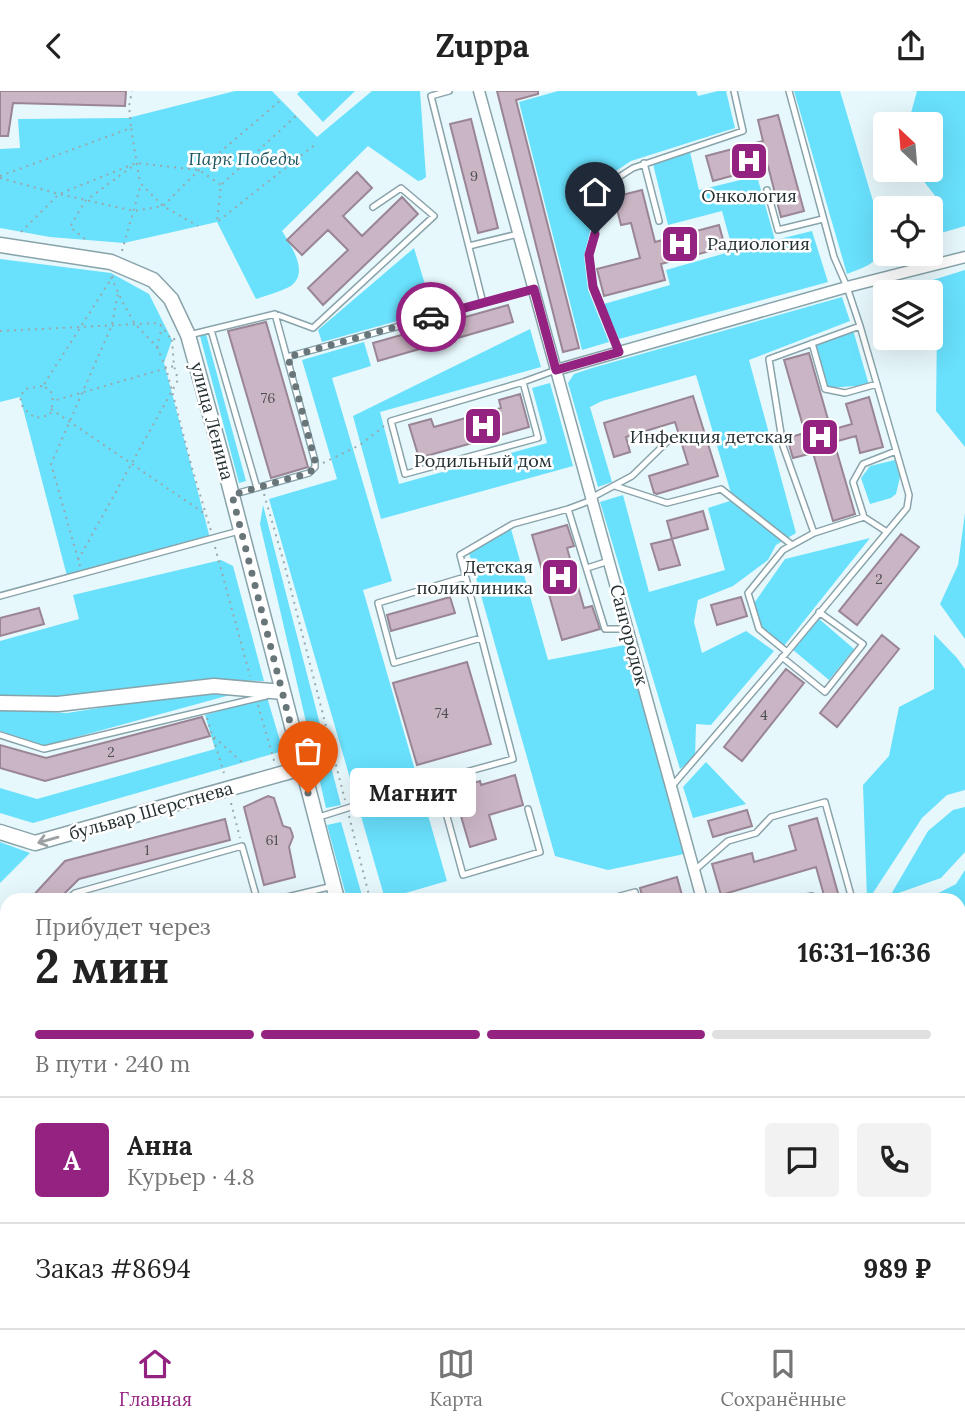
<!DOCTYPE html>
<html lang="ru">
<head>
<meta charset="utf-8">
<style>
	:root { --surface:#fff; --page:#f2f2f2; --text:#222; --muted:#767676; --line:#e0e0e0; --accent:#942281 }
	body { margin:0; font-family:Lora,serif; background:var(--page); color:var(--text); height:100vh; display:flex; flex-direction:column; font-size:26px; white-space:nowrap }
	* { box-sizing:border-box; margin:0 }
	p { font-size:23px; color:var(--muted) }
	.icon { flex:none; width:38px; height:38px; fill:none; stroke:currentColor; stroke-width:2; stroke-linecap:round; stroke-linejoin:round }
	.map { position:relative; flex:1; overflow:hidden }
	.sheet { position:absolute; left:0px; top:802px; width:966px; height:436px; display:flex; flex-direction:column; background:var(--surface); border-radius:21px 21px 0 0; box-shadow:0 7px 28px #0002 }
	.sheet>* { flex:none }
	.needle { width:46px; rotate:334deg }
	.controls { position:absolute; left:873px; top:21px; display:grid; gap:14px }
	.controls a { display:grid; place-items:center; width:70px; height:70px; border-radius:7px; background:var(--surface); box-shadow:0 7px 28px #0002; font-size:35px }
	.pin { position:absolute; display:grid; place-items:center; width:60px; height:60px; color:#fff; margin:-72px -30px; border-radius:50% 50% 50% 0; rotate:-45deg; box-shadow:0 0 7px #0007 }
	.pin .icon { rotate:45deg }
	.courier { position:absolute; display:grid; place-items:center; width:70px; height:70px; margin:-35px; border:5px solid #942281; border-radius:50%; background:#fff; color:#222; box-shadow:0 2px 9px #0007 }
	.bubble { position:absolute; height:49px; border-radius:7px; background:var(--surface); box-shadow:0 7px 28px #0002; font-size:23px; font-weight:800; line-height:49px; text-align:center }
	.head em { font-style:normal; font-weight:800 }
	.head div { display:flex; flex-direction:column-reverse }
	.head { display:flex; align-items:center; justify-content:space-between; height:119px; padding:0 35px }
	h1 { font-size:46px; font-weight:800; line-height:52px }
	.bar { display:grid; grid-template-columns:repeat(4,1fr); gap:10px 7px; align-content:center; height:84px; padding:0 35px }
	.bar i { height:9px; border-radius:5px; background:var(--line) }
	.bar .active { background:var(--accent) }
	.bar p { grid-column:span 4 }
	.line { display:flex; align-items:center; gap:18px; padding:0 35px; border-top:2px solid var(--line) }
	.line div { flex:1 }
	.round { display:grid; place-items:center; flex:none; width:74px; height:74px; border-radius:7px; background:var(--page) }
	header { display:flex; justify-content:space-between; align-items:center; height:91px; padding:0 35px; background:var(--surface); font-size:32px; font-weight:800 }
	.menu { display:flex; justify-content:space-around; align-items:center; height:98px; border-top:2px solid var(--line); background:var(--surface); font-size:19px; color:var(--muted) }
	.menu a { display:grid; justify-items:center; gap:4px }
	.menu .active { color:var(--accent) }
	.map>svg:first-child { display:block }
	.green { fill:#69e0fc }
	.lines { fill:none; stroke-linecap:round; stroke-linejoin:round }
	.stream { stroke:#2abedb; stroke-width:3.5 }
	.river { stroke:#2abedb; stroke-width:19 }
	.building { fill:#cab5c4; stroke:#998594; stroke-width:2 }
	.lane-casing { stroke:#88a3aa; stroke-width:8 }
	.street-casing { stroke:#88a3aa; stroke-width:13 }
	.secondary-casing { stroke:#88a3aa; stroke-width:17 }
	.path { stroke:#99a8ac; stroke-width:2; stroke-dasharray:2 5; stroke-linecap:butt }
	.lane { stroke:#fff; stroke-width:5 }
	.street { stroke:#fff; stroke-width:10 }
	.secondary { stroke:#fff; stroke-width:14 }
	.oneway { stroke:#9ca1a3 }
	.done { stroke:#687579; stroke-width:7; stroke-dasharray:0 12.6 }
	.route { stroke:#942281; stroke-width:9 }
	.labels { text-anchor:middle; stroke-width:5; stroke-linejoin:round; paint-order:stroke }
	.number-label { font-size:14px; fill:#4e5056 }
	.park-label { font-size:18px; font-style:italic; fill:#1d5662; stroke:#fff }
	.poi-label { font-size:18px; fill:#242f32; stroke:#fff }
	.street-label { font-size:18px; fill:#242f32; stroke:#fff }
</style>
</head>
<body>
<header><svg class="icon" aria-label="back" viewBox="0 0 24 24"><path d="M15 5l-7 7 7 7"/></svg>Zuppa<svg class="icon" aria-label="share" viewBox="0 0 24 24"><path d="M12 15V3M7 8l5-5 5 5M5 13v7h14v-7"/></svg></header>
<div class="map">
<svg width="965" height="1237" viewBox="0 0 965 1237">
	<rect width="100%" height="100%" fill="#e7f8fc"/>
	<path class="green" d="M235,0H272L317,46L372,0H420L426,86L422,89L418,90L368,55L282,140C291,155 311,183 289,196C279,201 267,204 256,208L217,131L124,152L50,146L0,137V58L20,57L18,28L128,27Z
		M300,0H355L323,31L297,3Z
		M558,0H696L698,5L718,0H726L735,37L631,70L616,80L600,100L584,165L588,199L609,251L582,259L519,11Z
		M794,0H840L882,140C885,170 871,174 847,183Z
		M917,0H965V135L931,145V120L936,106L915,79H931V33H908Z
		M690,61L699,99L757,85L775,149L812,140L828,191L619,248L604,213L670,194L666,179L733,160L722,120L668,134L653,73Z
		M414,157L433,220L322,251L318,239Z
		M0,168L111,182L149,203L172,249L164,272L210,447L67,485L20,306L0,311Z
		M965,179V356L936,320L937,230L931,223V201H910L907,197Z
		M842,206L850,230L749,269L796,442L776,454L768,469L733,495L698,509L694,531L702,562L746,540L774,560L711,634L696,633L695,667L680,678L600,411L623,404L649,501L725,479L708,417L733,409L696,284L602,310L590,316L612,391L598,396L568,292L574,283L592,277Z
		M530,238L541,276L380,321L399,393L547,352L532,297L550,292L573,375L381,428L353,325Z
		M853,239L869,294L828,297L815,253Z
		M206,243L246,390L239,392L200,245Z
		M364,251L371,275L332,287L392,490L363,499L447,790L385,808L269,408L337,388L302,269Z
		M895,369L900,386L896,403L891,407L870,413L861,387L870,375Z
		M263,414L341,714L326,717L260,433Z
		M965,422V548L940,513L958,474Z
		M511,438L548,569L630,553L689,762L608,779L555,765L469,462Z
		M870,447L780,560L760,542L752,515L785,468Z
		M221,469L233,475L264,590L214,589L59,609L0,608V550L79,528L73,504Z
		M818,527L854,558L829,589L792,558Z
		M934,543L957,567L965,578V699L947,704L922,727L869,808H867L863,694L889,665L899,616L934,598Z
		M200,601L230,604L44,655L0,640V618L67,622Z
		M267,606L283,660L33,732L0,722V697L37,708L215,658L205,624Z
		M706,671L746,713L693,727L683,696Z
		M965,716V761L941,787L890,805L928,740L953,719Z
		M341,731L363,808H347L327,734Z
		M0,751L30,762L0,792Z
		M965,779V896L959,925V808H927L956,793Z
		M0,1001L7,1027V1101L0,1102Z
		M959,1102H965V1237H957L951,1230H959Z
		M479,1230H610L608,1237H480Z"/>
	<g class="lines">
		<path class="stream" d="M959,1030L965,1014
			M772,1237L778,1230"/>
		<path class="river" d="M959,1086L965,1085"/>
	</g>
	<path class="building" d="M0,0H126L125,15L13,12L8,45H0Z
		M497,0H538V3L516,9L579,257L563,261Z
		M778,24L804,120L781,126L768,75L713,90L706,65L763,50L758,29Z
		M471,28L498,137L478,142L450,33Z
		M357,81L372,97L343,125L362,145L402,106L418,123L323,214L308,197L348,159L328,139L302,164L287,149Z
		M642,99L655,151L719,134L725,156L661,173L665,189L604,205L597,178L640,167L631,132L621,134L614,106Z
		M508,214L513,231L378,270L373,252Z
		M266,231L308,376L271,387L228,240Z
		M809,262L831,339L852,333L846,313L869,306L883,356L860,362L856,345L834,351L855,423L833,430L813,362L793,367L787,347L805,342L784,269Z
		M520,303L529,336L419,367L409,334L431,328L434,336L501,317L499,309Z
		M693,305L718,385L657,403L654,402L649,385L688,373L675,331L626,346L630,361L614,366L604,332Z
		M703,420L708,438L672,448L667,430Z
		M567,434L574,455L567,457L584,517L592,515L600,538L562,549L532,444Z
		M901,443L919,456L857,534L839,520Z
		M672,448L680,474L659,479L651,453Z
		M450,506L455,522L391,540L387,524Z
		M741,506L747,525L717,534L711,514Z
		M39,517L44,533L0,545V527Z
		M882,544L899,558L837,636L820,622Z
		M467,571L491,653L417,674L393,592Z
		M786,578L804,592L742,670L724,656Z
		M202,626L210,645L45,690L0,677V654L46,667Z
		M515,684L523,714L489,724L496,748L470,756L453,698L480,690L481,694Z
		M268,705L274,707L283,735L290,737L292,742L293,746L289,756L295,786L264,794L244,716Z
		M747,719L752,735L713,746L708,730Z
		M817,727L839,806L825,808L816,776L721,804L712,773L752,762L754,771L796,759L789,735Z
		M225,728L230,749L79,788L59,808H30L65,770Z
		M677,786L683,808H643L640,797Z"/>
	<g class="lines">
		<defs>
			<path id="lane" d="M449,0L431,5L483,212
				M644,72L659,130
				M767,99L778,139L823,128
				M469,155L518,143
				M275,223L313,237L434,125L401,97L373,116
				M211,239L257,397
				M189,244L275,223L315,370V376L309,382L235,403
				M812,252L825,298L845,302L877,293
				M619,260L593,196L589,164L605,103L619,86L633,77L743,40L734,0
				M287,266L534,198
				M523,291L538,347L405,383L391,330L523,291L556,279
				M615,395L667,412L721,398L792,454
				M591,407L632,385L671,347
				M592,409L568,418L605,538H627
				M864,426L853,391L863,373L896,360
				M814,442L783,355L769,268L860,235
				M587,477L609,470
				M465,486L378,512L394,572L481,547
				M0,505L239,440
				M787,561L759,538L748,502L783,459L814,442L864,426L887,441
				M782,566L825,601L863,553L819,521
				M0,644L44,658L266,605
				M437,689L463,784L540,761L528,718
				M672,695L787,561L907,417L909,404L860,235L847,196L834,166L789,0
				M319,726L437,689L513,668L460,464L513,433L568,418
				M695,779L728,750L756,742L771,726L825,711L852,808
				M68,808L75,802L242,755L257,808
				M279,808L333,795
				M609,808L635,801L637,808
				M797,808L812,805L813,808
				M0,879L7,873
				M0,912L7,910
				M0,950L7,976
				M0,1055L7,1053
				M0,1119L7,1117
				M0,1166L7,1164
				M0,1221L7,1220
				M76,1230L78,1237"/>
			<path id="street" d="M479,0L702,808
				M556,279L847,196L965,166"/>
			<path id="secondary" d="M0,154L111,171L153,189L171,208L188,244L223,370L337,808
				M0,612L58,613L214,595L283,601
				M0,741L35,752L302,677
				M959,988L965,986
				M457,1230L459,1237
				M259,1237L284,1230"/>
		</defs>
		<use href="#lane" class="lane-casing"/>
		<use href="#street" class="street-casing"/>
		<use href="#secondary" class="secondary-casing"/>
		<path class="path" d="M131,35L129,15L132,0
			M0,85L131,37L140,92
			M0,87L59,103L134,120L163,115L199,79L281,9
			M222,93L297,24
			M21,141L59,103L136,72L199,79L221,94L217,131L317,52
			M85,148L70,136L85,110L133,75
			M122,160L141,93L163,115L198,135
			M113,185L43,295L51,300L53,310L174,275
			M111,186L123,212L135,233L157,256L162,236
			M0,240L159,232L172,249L177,247
			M157,256L166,277L192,377L211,440
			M42,295L25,298L20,306L23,317L35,327L50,324L53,311
			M51,318L204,422
			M323,372L360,354L384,335
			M264,403L284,472L345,709
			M215,456L250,585
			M78,469L178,289L174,275L172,249
			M80,475L51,373L112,234L118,201
			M258,614L275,673
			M207,627L224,682
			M214,646L245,674
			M231,712L240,747
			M349,725L370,808
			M959,1137L965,1142
			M356,1230L364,1237"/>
		<use href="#lane" class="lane"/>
		<use href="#street" class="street"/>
		<use href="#secondary" class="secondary"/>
	</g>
	<defs><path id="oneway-shaft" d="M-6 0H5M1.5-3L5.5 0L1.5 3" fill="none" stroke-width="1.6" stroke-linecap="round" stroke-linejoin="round" transform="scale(1.75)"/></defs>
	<use class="oneway" href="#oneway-shaft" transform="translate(48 749) rotate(164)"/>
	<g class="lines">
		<path class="done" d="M308,702L232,404L309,382L315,376V370L288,266L431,226"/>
		<path class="route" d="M431,226L534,198L556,279L619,261L593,196L589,164L595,143"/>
	</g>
	<defs>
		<symbol id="hospital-square" viewBox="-11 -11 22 22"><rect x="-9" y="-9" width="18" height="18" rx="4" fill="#942281" stroke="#fff"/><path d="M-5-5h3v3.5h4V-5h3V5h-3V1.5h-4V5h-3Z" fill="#fff"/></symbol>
	</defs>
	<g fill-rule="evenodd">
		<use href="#hospital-square" x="727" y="48" width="44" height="44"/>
		<use href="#hospital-square" x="658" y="131" width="44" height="44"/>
		<use href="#hospital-square" x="461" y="313" width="44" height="44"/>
		<use href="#hospital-square" x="798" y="324" width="44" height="44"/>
		<use href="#hospital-square" x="538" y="464" width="44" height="44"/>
	</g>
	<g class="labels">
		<g class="number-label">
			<text x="474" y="90">9</text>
			<text x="268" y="312">76</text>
			<text x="879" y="493">2</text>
			<text x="442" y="627">74</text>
			<text x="764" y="629">4</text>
			<text x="111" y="666">2</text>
			<text x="272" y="754">61</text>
			<text x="147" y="764">1</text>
		</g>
		<g class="park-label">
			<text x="244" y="74">Парк Победы</text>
		</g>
		<g class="poi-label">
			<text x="749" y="111">Онкология</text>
			<text x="707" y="159" text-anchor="start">Радиология</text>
			<text x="793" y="352" text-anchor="end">Инфекция детская</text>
			<text x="483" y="376">Родильный дом</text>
			<text x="533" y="482" text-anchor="end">Детская<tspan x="533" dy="21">поликлиника</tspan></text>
		</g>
		<g class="street-label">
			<text transform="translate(212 330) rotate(75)" y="6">улица Ленина</text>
			<text transform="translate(629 544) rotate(75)" y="6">Сангородок</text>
			<text transform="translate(151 720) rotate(-16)" y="6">бульвар Шерстнева</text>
		</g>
	</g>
</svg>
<div class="controls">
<a><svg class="needle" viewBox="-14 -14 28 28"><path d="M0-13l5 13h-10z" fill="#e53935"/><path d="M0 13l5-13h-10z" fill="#767676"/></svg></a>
<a><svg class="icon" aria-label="locate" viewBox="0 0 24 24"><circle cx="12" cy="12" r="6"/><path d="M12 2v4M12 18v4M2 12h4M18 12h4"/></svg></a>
<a><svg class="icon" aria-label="layers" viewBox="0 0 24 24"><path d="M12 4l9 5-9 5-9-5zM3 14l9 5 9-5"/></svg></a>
</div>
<div class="pin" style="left:308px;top:702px;background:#ea580c"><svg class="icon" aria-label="bag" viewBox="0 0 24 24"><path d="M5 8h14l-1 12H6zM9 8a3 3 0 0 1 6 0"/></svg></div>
<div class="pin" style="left:595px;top:143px;background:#1f2937"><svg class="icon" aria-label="home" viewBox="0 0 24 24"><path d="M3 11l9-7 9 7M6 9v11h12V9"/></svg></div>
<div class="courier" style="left:431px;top:226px"><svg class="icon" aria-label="car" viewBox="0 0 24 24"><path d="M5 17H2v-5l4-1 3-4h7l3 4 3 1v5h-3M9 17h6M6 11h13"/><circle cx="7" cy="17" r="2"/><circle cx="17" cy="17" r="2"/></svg></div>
<div class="bubble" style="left:350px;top:677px;width:126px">Магнит</div>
<section class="sheet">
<div class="head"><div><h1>2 мин</h1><p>Прибудет через</p></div><em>16:31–16:36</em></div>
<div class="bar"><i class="active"></i><i class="active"></i><i class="active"></i><i></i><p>В пути · 240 m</p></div>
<div class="line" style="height:126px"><b class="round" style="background:var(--accent);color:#fff">А</b><div><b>Анна</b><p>Курьер · 4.8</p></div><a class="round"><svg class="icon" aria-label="chat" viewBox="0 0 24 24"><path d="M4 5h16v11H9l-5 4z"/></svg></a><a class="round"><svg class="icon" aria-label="phone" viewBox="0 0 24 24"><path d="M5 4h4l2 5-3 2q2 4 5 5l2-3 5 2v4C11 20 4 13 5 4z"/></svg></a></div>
<div class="line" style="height:91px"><div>Заказ #8694</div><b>989 ₽</b></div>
</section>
</div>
<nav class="menu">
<a class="active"><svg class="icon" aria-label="home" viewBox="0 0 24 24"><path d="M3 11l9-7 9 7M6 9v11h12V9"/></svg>Главная</a>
<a><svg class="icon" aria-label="map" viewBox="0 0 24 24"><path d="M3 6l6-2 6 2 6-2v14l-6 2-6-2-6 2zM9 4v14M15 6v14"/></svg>Карта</a>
<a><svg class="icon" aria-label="saved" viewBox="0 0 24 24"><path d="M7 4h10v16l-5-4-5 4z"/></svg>Сохранённые</a>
</nav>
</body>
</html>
